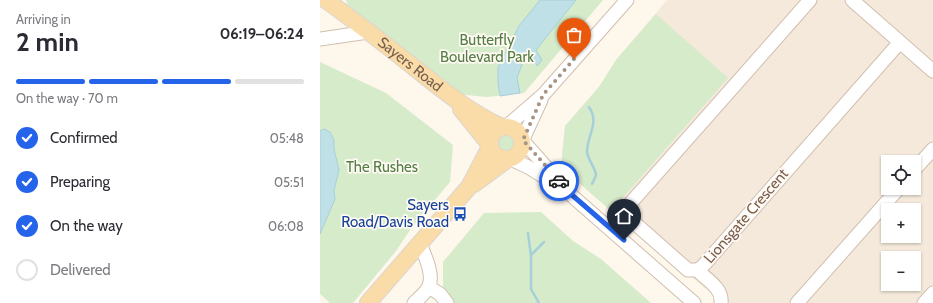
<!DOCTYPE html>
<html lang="en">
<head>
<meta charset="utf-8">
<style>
	:root { --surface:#fff; --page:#f2f2f3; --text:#2b2b33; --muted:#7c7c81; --line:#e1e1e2; --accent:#2563eb }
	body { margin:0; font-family:Cabin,sans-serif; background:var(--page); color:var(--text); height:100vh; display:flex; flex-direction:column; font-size:15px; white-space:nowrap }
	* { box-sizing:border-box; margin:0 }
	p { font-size:13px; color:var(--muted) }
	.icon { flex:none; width:22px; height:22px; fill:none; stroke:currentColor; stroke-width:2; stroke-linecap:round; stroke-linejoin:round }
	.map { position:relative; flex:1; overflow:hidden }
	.drawer { display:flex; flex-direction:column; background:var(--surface); width:320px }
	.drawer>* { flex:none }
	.buttons { position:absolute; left:561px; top:155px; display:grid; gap:8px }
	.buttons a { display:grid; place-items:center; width:40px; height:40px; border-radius:0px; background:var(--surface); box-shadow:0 1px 3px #0004; font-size:20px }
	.pin { position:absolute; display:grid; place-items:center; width:34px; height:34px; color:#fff; margin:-41px -17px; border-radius:50% 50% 50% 0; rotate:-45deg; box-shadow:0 0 4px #0007 }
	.pin .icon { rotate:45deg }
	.courier { position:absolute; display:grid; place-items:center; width:40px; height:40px; margin:-20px; border:3px solid #2563eb; border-radius:50%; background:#fff; color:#222; box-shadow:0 1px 5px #0007 }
	.headline em { font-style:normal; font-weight:700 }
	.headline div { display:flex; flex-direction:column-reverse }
	.headline { display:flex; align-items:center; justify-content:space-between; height:68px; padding:0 16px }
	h1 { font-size:26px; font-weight:700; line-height:30px }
	.bar { display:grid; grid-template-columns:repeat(4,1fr); gap:6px 4px; align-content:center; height:48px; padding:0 16px }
	.bar i { height:5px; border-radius:3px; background:var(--line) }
	.bar .current { background:var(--accent) }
	.bar p { grid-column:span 4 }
	ol { padding:0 16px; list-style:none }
	li { display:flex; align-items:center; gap:12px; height:44px }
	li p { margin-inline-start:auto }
	li .icon { padding:4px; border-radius:50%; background:var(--accent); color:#fff; stroke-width:4 }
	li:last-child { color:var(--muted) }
	li i { width:22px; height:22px; border:2px solid var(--line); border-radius:50% }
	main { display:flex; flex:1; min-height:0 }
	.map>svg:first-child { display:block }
	.residential { fill:#f4e9da; fill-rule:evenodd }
	.green { fill:#d6ebca }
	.water { fill:#c0e0e7; stroke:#a6d0d9 }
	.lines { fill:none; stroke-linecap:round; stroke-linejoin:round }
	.stream { stroke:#a6d0d9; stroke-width:2.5 }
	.minor-casing { stroke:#d0bfb0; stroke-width:15 }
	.major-casing { stroke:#dcd5d1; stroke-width:18 }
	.minor { stroke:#fff; stroke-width:13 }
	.major { stroke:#f9dca7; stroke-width:16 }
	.done { stroke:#a79485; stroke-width:4; stroke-dasharray:0 7.2 }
	.route { stroke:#2563eb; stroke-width:5 }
	.labels { text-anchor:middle; stroke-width:3.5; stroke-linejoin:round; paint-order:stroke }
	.park-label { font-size:15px; fill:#547e45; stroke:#fffaf3 }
	.street-label { font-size:15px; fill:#795e4e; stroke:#fffaf3 }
	.transit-label { font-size:15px; fill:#164399; stroke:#fffaf3; text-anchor:end }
</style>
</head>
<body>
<main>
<section class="drawer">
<div class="headline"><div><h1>2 min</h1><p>Arriving in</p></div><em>06:19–06:24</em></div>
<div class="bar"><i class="current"></i><i class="current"></i><i class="current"></i><i></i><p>On the way · 70 m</p></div>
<ol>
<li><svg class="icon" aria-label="check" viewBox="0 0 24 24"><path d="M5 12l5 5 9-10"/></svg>Confirmed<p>05:48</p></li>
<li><svg class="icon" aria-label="check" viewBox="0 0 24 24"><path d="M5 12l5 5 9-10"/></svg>Preparing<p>05:51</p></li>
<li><svg class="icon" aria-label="check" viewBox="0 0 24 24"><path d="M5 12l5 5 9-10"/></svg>On the way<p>06:08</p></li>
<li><i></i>Delivered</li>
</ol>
</section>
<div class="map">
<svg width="613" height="303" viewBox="0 0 613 303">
	<rect width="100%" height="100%" fill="#fdf7ec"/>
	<path class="residential" d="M347,0H613V303H403L291,211L241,167L245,126L279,87L296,60ZM568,162H594V188H568ZM568,210H594V236H568ZM568,258H594V284H568Z"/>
	<path class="green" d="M26,0H283L204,93L167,97L136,94L31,9L27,4Z
		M336,14L408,78L291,211L241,167L245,126L279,87L296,60Z
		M0,62L66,93L133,145L130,182L92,227L76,251L33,303H10L0,294Z
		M176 143a10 10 0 1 1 20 0a10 10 0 1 1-20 0Z
		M221,212L253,241L281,259L331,303H135L123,289V262L164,213Z"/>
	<path class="water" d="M220,0H256L216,50L222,60L217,66L212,56L204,59L197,78L200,93L180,96L178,83V67L199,26Z
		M4,129L10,132L14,140V149L19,170L14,190L15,199L0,234V131Z"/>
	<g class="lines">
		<path class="stream" d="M269,107C280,123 267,135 267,152C268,160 276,169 276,175C275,178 273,182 272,184
			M208,233L211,256V289L219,303
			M211,255L224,242"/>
		<defs>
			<path id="minor" d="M490,0L308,206L307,212L310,219L368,270H377L382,267L580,42
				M532,0L613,71
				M0,39L48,32
				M187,126L223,95L307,0
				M203,139L221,100
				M203,141L251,195L374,303
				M191,159L208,167L237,185
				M594,170L613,149
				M377,270C386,279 403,288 401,303
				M109,287L120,294L127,303
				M94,303C99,298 106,293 109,286C114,273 104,255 100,243
				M477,303L579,188
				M604,303L613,293"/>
			<g id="major">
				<path id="s1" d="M6,0C33,20 60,40 86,61C118,86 145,110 182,127"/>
				<path d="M141,109L170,145"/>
				<circle cx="186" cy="143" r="16"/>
				<path d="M154,184L188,159"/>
				<path d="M48,303L149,187L170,147"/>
			</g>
		</defs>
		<use href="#minor" class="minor-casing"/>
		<use href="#major" class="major-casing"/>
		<use href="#minor" class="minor"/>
		<use href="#major" class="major"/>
	</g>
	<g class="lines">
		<path class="done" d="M239,181L203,140L223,95L254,59"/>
		<path class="route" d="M239,181L252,195L304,240"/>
	</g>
	<defs>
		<symbol id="bus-bare" viewBox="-9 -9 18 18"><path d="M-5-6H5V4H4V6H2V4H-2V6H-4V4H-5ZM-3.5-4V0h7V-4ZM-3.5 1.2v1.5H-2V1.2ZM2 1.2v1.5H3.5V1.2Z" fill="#1a4fb4" stroke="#fffaf3" stroke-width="2.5" paint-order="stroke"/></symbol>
	</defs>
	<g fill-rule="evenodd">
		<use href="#bus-bare" x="130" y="204" width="20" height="20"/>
	</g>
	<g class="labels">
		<g class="park-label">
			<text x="167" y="45">Butterfly<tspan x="167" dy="17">Boulevard Park</tspan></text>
			<text x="62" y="172">The Rushes</text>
		</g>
		<g class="street-label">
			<text dy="5" stroke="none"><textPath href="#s1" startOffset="106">Sayers Road</textPath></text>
			<text transform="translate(426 216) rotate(-49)" y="5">Lionsgate Crescent</text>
		</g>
		<g class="transit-label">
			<text x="129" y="210">Sayers<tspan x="129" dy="17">Road/Davis Road</tspan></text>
		</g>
	</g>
</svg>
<div class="buttons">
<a><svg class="icon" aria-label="locate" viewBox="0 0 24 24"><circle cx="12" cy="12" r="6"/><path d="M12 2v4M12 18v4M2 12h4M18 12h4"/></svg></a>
<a>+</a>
<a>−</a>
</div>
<div class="pin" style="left:254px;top:59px;background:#ea580c"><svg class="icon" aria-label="bag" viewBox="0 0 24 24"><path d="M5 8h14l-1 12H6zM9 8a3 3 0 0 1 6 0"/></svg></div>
<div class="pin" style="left:304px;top:240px;background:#1f2937"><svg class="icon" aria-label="home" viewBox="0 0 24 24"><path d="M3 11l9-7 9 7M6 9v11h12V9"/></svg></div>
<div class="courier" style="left:239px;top:181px"><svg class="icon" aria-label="car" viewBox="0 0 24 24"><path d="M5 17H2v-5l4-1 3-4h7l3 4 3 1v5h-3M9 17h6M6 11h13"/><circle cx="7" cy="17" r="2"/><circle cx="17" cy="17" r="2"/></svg></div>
</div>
</main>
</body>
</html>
